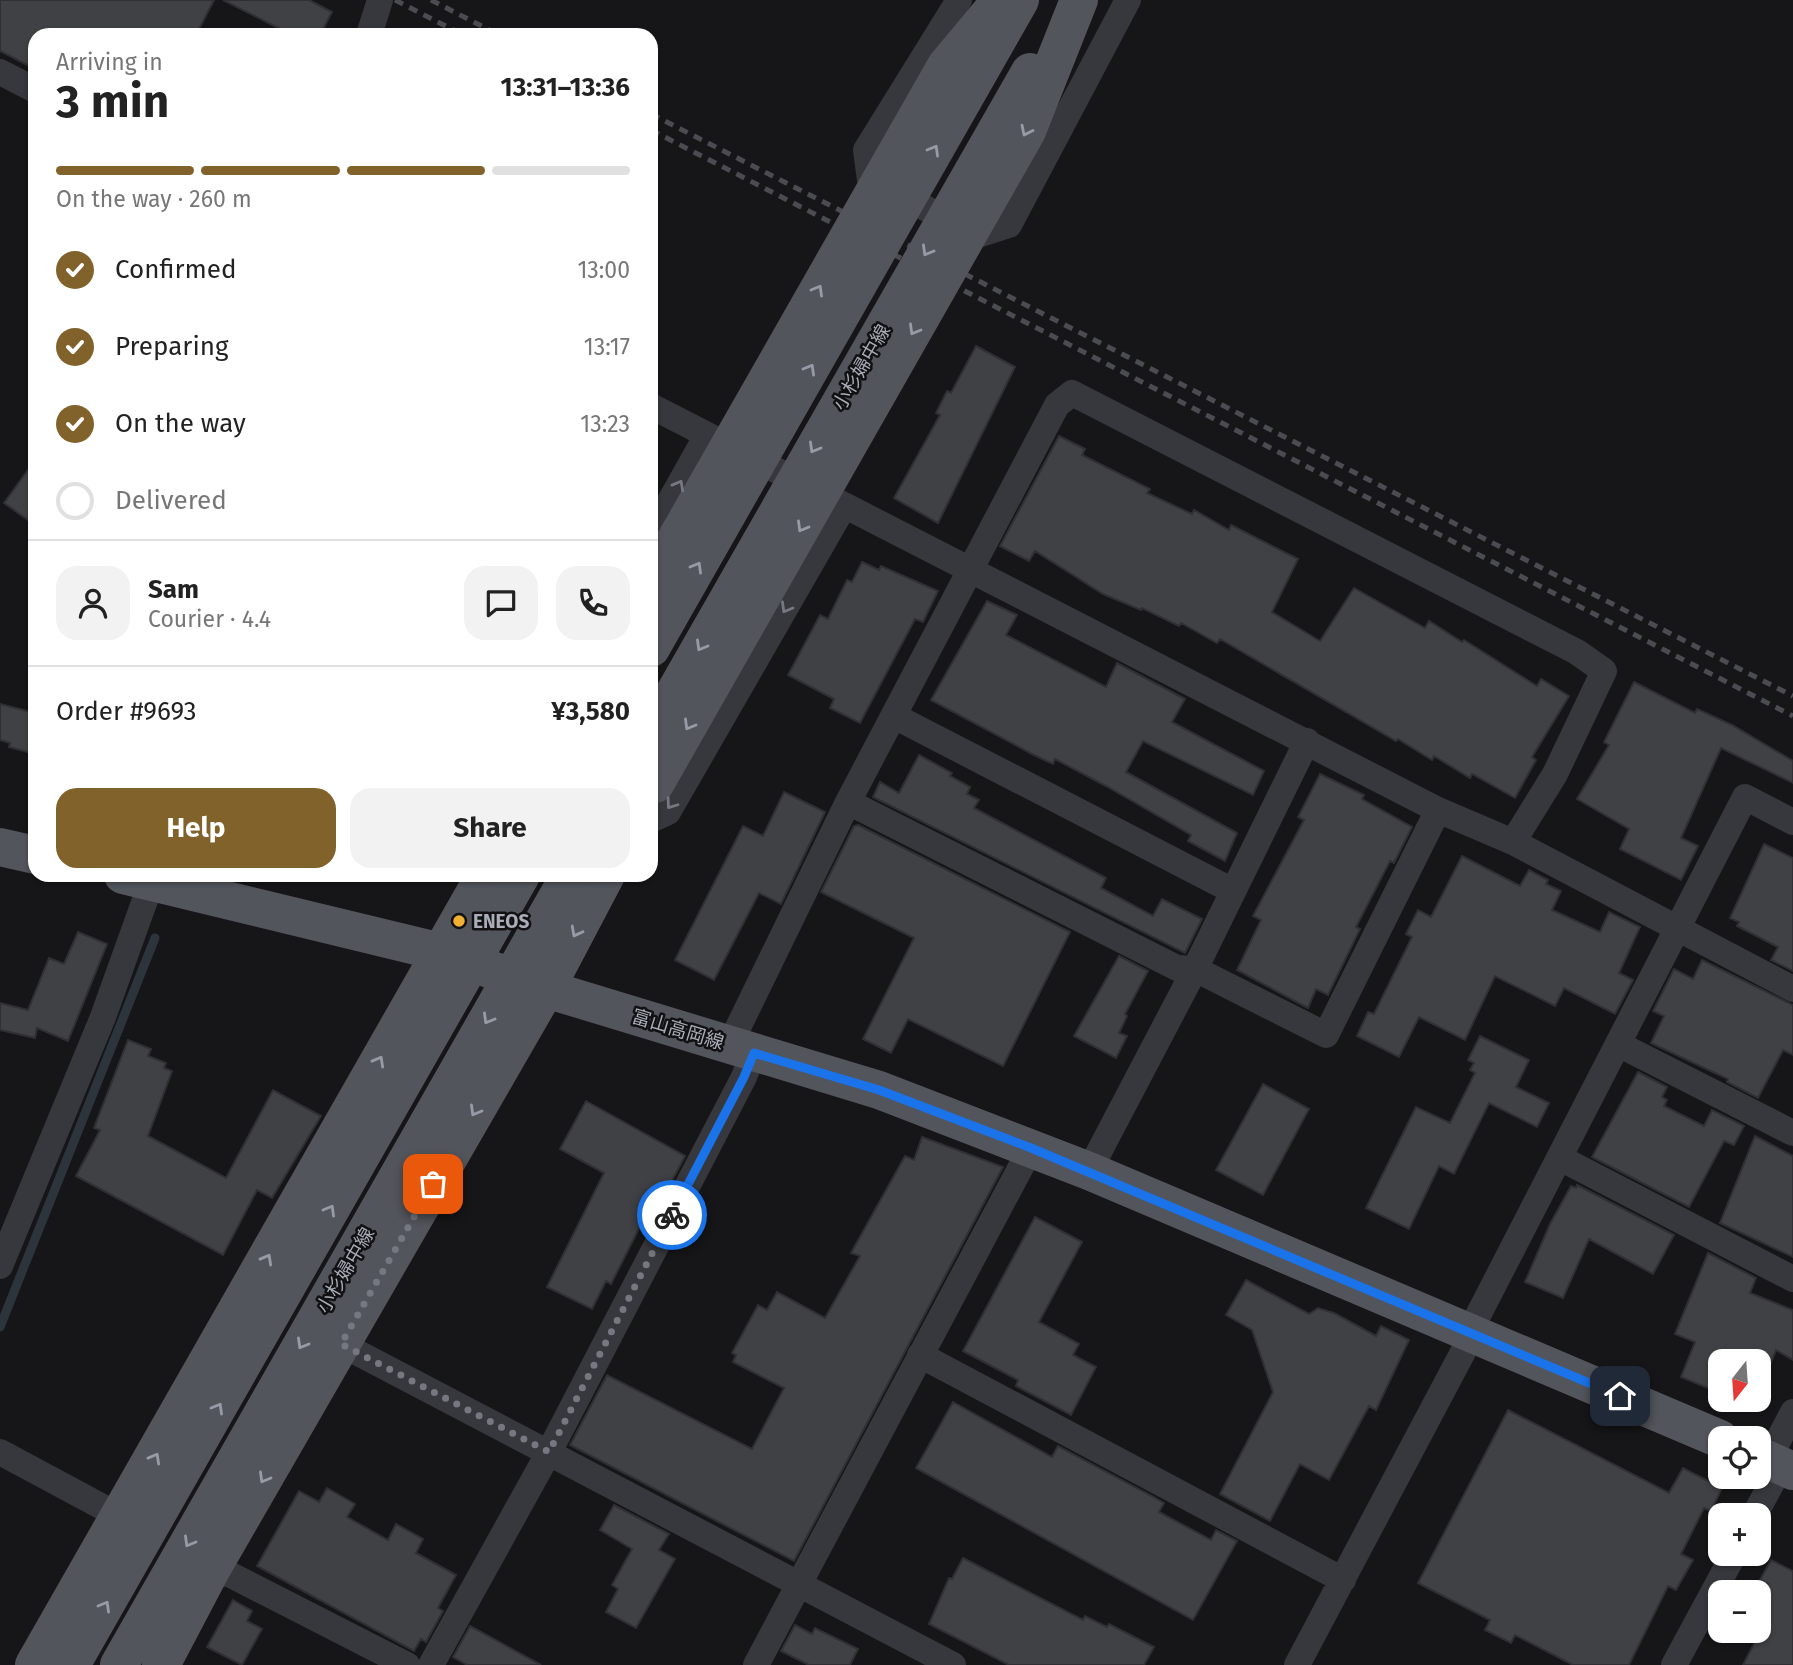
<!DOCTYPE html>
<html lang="en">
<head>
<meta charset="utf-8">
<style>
	:root { --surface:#fff; --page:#f2f2f2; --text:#222; --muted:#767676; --line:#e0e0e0; --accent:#80622a }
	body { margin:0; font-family:"Fira Sans","Noto Sans JP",sans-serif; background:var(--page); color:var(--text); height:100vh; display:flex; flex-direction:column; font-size:26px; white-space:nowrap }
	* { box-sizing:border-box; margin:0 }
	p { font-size:23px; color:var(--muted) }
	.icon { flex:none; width:38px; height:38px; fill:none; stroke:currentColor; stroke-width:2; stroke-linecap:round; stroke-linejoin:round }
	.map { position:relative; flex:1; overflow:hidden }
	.drawer { position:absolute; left:28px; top:28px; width:630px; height:854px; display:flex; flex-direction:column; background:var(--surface); border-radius:21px; box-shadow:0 2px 5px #0004 }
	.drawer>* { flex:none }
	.needle { width:46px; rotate:197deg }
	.fabs { position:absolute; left:1708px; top:1349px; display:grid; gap:14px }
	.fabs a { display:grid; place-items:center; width:63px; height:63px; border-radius:14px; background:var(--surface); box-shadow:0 2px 5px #0004; font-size:35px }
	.pin { position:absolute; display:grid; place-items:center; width:60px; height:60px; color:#fff; margin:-30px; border-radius:14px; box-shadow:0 4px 10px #0006 }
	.courier { position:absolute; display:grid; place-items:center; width:70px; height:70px; margin:-35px; border:5px solid #1a73e8; border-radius:50%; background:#fff; color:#222; box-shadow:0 2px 9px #0007 }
	.summary em { font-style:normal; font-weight:700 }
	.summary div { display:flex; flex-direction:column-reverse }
	.summary { display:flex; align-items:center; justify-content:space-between; height:119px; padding:0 28px }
	h1 { font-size:46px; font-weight:700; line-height:52px }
	.bar { display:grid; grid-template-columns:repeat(4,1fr); gap:10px 7px; align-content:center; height:84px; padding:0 28px }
	.bar i { height:9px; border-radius:5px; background:var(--line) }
	.bar .on { background:var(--accent) }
	.bar p { grid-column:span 4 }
	.line { display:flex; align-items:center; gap:18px; padding:0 28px; border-top:2px solid var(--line) }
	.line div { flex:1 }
	.round { display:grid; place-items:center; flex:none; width:74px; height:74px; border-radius:21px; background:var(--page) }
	ol { padding:0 28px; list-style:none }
	li { display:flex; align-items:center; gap:21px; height:77px }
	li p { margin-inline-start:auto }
	li .icon { padding:7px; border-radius:50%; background:var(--accent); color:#fff; stroke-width:4 }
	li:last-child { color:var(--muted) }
	li i { width:38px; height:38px; border:4px solid var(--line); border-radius:50% }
	.primary-button { display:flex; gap:14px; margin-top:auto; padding:14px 28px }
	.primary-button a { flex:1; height:80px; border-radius:21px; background:var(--accent); color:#fff; font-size:28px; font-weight:700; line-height:80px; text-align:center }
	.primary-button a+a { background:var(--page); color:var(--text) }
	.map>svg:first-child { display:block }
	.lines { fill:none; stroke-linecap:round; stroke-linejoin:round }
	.stream { stroke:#2c353c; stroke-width:9 }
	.building { fill:#404145; stroke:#303034; stroke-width:2 }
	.street { stroke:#37383d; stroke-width:26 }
	.primary { stroke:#53555c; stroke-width:38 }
	.rail { stroke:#4a4c52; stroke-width:5; stroke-dasharray:9 7; stroke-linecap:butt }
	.primary-bridge { stroke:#53555c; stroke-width:38 }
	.oneway { stroke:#979ba6 }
	.oneway2 { stroke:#757881 }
	.done { stroke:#757880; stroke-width:7; stroke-dasharray:0 12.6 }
	.route { stroke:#1a73e8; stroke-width:9 }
	.poi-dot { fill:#f2b134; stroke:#111113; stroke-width:2.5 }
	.labels { text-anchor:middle; stroke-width:5; stroke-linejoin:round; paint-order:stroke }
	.street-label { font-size:19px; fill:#a8adb8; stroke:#111113 }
	.poi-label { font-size:19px; font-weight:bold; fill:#a8adb8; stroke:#111113; text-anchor:start }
</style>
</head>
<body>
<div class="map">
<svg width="1793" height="1665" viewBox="0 0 1793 1665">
	<rect width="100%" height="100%" fill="#161618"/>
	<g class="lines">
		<path class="stream" d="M0,1327L155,938"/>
	</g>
	<path class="building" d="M0,0H214L196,35H35V69L0,51Z
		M223,0H309L332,12L320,35H292Z
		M976,346L1015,367L938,523L894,498L940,415L936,413L947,391L951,393Z
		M1059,436L1085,449L1082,455L1150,489L1147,493L1192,514L1194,510L1229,530L1231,525L1298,559L1272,612L1320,641L1354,588L1425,628L1429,621L1462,642L1464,640L1537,686L1541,679L1569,696L1532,757L1536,760L1515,798L1472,774L1470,778L1434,756L1432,760L1398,739L1396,741L1220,639L1217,643L1181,623L1179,626L1142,608L1141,610L1103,594L1035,551L1029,561L1000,546Z
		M35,460V525L4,503Z
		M862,562L879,570L881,566L938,591L923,622L915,619L860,723L830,708L834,699L788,675L820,615L828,619L847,580L852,582Z
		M987,601L1017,615L1006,635L1106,687L1117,663L1185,699L1172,722L1264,771L1253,795L1143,741L1126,772L1237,833L1225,861L1188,841L1191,835L1106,786L1055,759L1053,764L1034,755L931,700Z
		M1634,682L1695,713L1697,709L1732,725L1793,761V783L1721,748L1681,838L1698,846L1681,880L1620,849L1629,829L1577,799L1609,745L1604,742Z
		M0,704L35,713V754L9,747L10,743L0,740Z
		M919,755L952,773L950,776L970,787L967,794L979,800L974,808L1106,878L1101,888L1153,916L1162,899L1202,919L1185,953L873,797L880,782L899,793Z
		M1320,774L1364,795L1362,799L1412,827L1394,863L1390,861L1356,927L1360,929L1328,995L1316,989L1308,1008L1237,970L1261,920L1253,916L1304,820L1298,817Z
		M784,792L825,812L781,904L759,893L714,980L675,960L743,826L763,836Z
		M858,825L1070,932L1003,1066L908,1019L891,1053L863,1039L914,938L821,892L854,826Z
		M1764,844L1793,858V971L1771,960L1778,947L1737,926L1739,922L1730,918Z
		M1462,856L1520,886L1529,870L1548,880L1546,884L1561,891L1552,910L1600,932L1609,912L1640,927L1619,973L1633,980L1615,1014L1564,988L1555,1006L1495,976L1465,1040L1419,1017L1399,1057L1357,1036L1368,1012L1374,1014L1412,937L1406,934L1418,910L1431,917Z
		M78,932L107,944L68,1041L37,1028L35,1038L0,1030V1003L28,1010L49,958L64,964Z
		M1119,956L1148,971L1125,1014L1127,1016L1119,1033L1127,1036L1116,1058L1074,1036Z
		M1702,960L1793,1005V1055L1783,1050L1758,1098L1727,1082L1728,1079L1651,1043L1664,1016L1653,1011L1674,969L1693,979Z
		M1480,1036L1529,1060L1516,1087L1549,1103L1537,1127L1489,1103L1454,1174L1439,1166L1409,1229L1366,1208L1416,1107L1450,1123L1475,1073L1470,1070L1474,1063L1468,1060Z
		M128,1040L151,1049L148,1056L166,1063L164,1068L172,1071L148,1136L226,1178L273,1090L321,1116L272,1198L257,1190L223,1255L76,1176L100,1130L94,1128Z
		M1638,1072L1667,1087L1662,1097L1667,1100L1664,1106L1704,1126L1712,1110L1744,1126L1734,1145L1724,1141L1689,1207L1592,1157Z
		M1263,1084L1309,1109L1263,1195L1216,1170Z
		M586,1101L685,1156L660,1204L653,1201L611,1284L606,1281L592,1309L547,1287L604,1173L560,1149Z
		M1755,1136L1793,1156V1257L1720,1223Z
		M922,1137L1003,1167L794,1561L570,1445L607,1375L752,1449L784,1388L733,1362L736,1355L732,1353L758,1305L767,1310L777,1292L825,1318L860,1256L851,1253L905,1156L914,1160Z
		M1577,1185L1674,1235L1653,1274L1589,1239L1563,1298L1525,1282L1550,1224L1571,1186L1576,1188Z
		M1035,1217L1082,1242L1039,1322L1079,1344L1073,1355L1096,1367L1071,1415L1016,1386L1018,1380L963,1351Z
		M1708,1253L1756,1278L1750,1293L1793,1310V1360L1776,1350L1759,1393V1362H1720V1393L1681,1377L1695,1342L1675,1334Z
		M1246,1280L1309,1314L1318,1308L1334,1313L1376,1336L1381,1326L1409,1340L1376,1410L1369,1406L1329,1480L1300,1464L1270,1521L1220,1494L1273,1392L1252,1330L1226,1315Z
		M953,1402L1052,1457L1058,1446L1152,1496L1164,1503L1159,1512L1211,1540L1216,1530L1237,1541L1193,1620L916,1468Z
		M1508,1410L1669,1493L1683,1468L1722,1488L1711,1511L1704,1508L1681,1554L1693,1560L1676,1590L1668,1586L1629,1665H1573L1515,1635L1511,1643L1485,1630L1490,1620L1418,1583Z
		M327,1488L355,1504L347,1517L388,1540L396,1524L423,1539L416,1553L456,1575L438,1608L443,1611L426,1642L421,1639L414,1651L257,1566L299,1491L319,1502Z
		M614,1505L669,1534L659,1550L675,1559L636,1628L606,1612L618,1589L612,1585L632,1549L600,1530Z
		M963,1558L1083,1620L1085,1616L1107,1627L1109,1624L1154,1647L1144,1665H1009L929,1624L949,1578L952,1579Z
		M1771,1560L1793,1571V1665H1743L1760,1632L1759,1602L1768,1584L1760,1580Z
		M233,1600L252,1611L247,1621L262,1629L242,1665L207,1647Z
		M795,1625L812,1634L815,1628L858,1649L850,1665H809L781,1651Z
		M470,1626L541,1665H467L453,1657Z"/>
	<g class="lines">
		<path class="street" d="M959,0L866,150L870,180L978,235L1009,225L1128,0
			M369,35L380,0
			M0,72L35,90
			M651,406L1438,810L1513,842L1793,989
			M651,535L707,435
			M894,716L1231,890
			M848,802L1177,968L1195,969L1326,1035L1438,810
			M651,820L668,812L844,506
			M730,1044L848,802L1057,405L1072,393L1577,652L1604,671L1555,774L1513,842
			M1618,1044L1793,1133
			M1560,1158L1793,1279
			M1089,1171L1195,969L1307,741
			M0,1266L103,1017L154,875
			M341,1344L953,1665
			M920,1355L1343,1580
			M0,1452L121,1517
			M1768,1460L1793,1412
			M1754,1516L1781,1466
			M211,1570L231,1575L407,1665
			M431,1665L549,1452L744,1077L753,1053
			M756,1665L1031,1148
			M1297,1665L1463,1352L1470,1331L1745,797L1793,822
			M1674,1665L1734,1554"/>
		<path class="primary" d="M0,847L35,855
			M123,875L441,952L546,989L879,1090L1089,1171L1720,1439
			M1759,1456L1793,1471
			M34,1665L485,875
			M161,1665L211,1570L546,989L606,875"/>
		<path class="rail" d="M395,0L463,35
			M431,0L499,35
			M651,114L1793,696
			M651,130L1793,716"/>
		<path class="primary-bridge" d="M651,583L946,66L996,6
			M651,648L1020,0
			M651,734L1030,72
			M655,784L1027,131L1079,0
			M71,1665L521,875
			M119,1665L570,875"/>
	</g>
	<defs><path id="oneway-chevron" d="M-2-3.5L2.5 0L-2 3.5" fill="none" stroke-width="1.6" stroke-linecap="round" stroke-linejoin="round" transform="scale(1.75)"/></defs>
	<g class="oneway">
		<use href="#oneway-chevron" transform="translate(1026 131) rotate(116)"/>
		<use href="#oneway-chevron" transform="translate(934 150) rotate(-60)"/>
		<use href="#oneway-chevron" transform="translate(927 251) rotate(120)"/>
		<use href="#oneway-chevron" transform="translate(818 290) rotate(-60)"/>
		<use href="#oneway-chevron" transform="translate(914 330) rotate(120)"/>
		<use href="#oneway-chevron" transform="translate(810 369) rotate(-60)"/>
		<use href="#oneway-chevron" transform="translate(814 448) rotate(120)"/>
		<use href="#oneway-chevron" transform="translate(802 527) rotate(120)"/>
		<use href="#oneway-chevron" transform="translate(697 567) rotate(-60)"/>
		<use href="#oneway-chevron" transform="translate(701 646) rotate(120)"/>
		<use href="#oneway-chevron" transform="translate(689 725) rotate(120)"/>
		<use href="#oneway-chevron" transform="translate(576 932) rotate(118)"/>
		<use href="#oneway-chevron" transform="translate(488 1019) rotate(120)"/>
		<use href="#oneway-chevron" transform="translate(379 1061) rotate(-61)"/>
		<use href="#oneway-chevron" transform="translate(475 1111) rotate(120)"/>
		<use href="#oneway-chevron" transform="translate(330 1210) rotate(-60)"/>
		<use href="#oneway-chevron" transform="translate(267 1259) rotate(-61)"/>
		<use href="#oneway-chevron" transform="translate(302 1344) rotate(120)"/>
		<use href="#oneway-chevron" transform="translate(218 1408) rotate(-60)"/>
		<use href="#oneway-chevron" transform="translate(155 1458) rotate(-61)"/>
		<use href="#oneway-chevron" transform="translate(264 1478) rotate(120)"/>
		<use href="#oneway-chevron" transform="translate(189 1542) rotate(120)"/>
		<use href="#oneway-chevron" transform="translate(105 1606) rotate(-60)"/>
	</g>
	<g class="oneway2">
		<use href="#oneway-chevron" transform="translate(679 485) rotate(-61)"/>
		<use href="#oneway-chevron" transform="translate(786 608) rotate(120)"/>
		<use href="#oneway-chevron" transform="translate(671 804) rotate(126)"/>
	</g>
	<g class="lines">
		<path class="done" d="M433,1184L341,1344L549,1452L672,1215"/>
		<path class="route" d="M672,1215L744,1077L754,1053L879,1090L1031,1148L1620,1396"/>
	</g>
	<circle class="poi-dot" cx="459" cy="921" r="7"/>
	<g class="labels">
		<g class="street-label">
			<text transform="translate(861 367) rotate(-60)" y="7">小杉婦中線</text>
			<text transform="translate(678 1029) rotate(17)" y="7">富山高岡線</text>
			<text transform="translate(345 1270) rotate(-60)" y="7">小杉婦中線</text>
		</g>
		<g class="poi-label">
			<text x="473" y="928">ENEOS</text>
		</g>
	</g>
</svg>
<div class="fabs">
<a><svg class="needle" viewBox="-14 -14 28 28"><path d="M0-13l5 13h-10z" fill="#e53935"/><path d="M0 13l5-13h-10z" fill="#767676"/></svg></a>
<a><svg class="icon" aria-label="locate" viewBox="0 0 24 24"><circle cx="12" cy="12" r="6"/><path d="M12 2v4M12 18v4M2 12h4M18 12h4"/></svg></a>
<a>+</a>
<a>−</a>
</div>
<div class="pin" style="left:433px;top:1184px;background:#ea580c"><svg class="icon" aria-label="bag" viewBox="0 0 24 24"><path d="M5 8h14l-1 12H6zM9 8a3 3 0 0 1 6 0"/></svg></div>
<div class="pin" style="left:1620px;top:1396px;background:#1f2937"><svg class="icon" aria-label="home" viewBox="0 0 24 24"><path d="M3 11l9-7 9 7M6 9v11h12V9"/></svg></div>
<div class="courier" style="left:672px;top:1215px"><svg class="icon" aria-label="bike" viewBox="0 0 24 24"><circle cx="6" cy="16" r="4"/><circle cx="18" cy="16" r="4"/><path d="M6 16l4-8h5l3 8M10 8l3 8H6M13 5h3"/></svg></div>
<section class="drawer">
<div class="summary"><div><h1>3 min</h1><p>Arriving in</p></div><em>13:31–13:36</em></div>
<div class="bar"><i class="on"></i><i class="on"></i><i class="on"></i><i></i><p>On the way · 260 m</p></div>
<ol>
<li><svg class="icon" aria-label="check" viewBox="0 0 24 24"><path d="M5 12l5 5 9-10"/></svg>Confirmed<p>13:00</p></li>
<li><svg class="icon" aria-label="check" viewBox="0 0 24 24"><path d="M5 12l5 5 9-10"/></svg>Preparing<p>13:17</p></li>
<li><svg class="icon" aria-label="check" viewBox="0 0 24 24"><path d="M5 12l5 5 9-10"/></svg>On the way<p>13:23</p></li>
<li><i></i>Delivered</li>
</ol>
<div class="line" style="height:126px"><a class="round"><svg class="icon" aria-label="person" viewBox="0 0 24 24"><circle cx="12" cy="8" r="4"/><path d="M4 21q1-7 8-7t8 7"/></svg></a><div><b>Sam</b><p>Courier · 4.4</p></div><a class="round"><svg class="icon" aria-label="chat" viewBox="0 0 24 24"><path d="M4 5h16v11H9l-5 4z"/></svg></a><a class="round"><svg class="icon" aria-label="phone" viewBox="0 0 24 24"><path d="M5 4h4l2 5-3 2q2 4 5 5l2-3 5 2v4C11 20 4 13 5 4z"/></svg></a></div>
<div class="line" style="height:91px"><div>Order #9693</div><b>¥3,580</b></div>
<div class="primary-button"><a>Help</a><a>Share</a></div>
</section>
</div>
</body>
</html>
